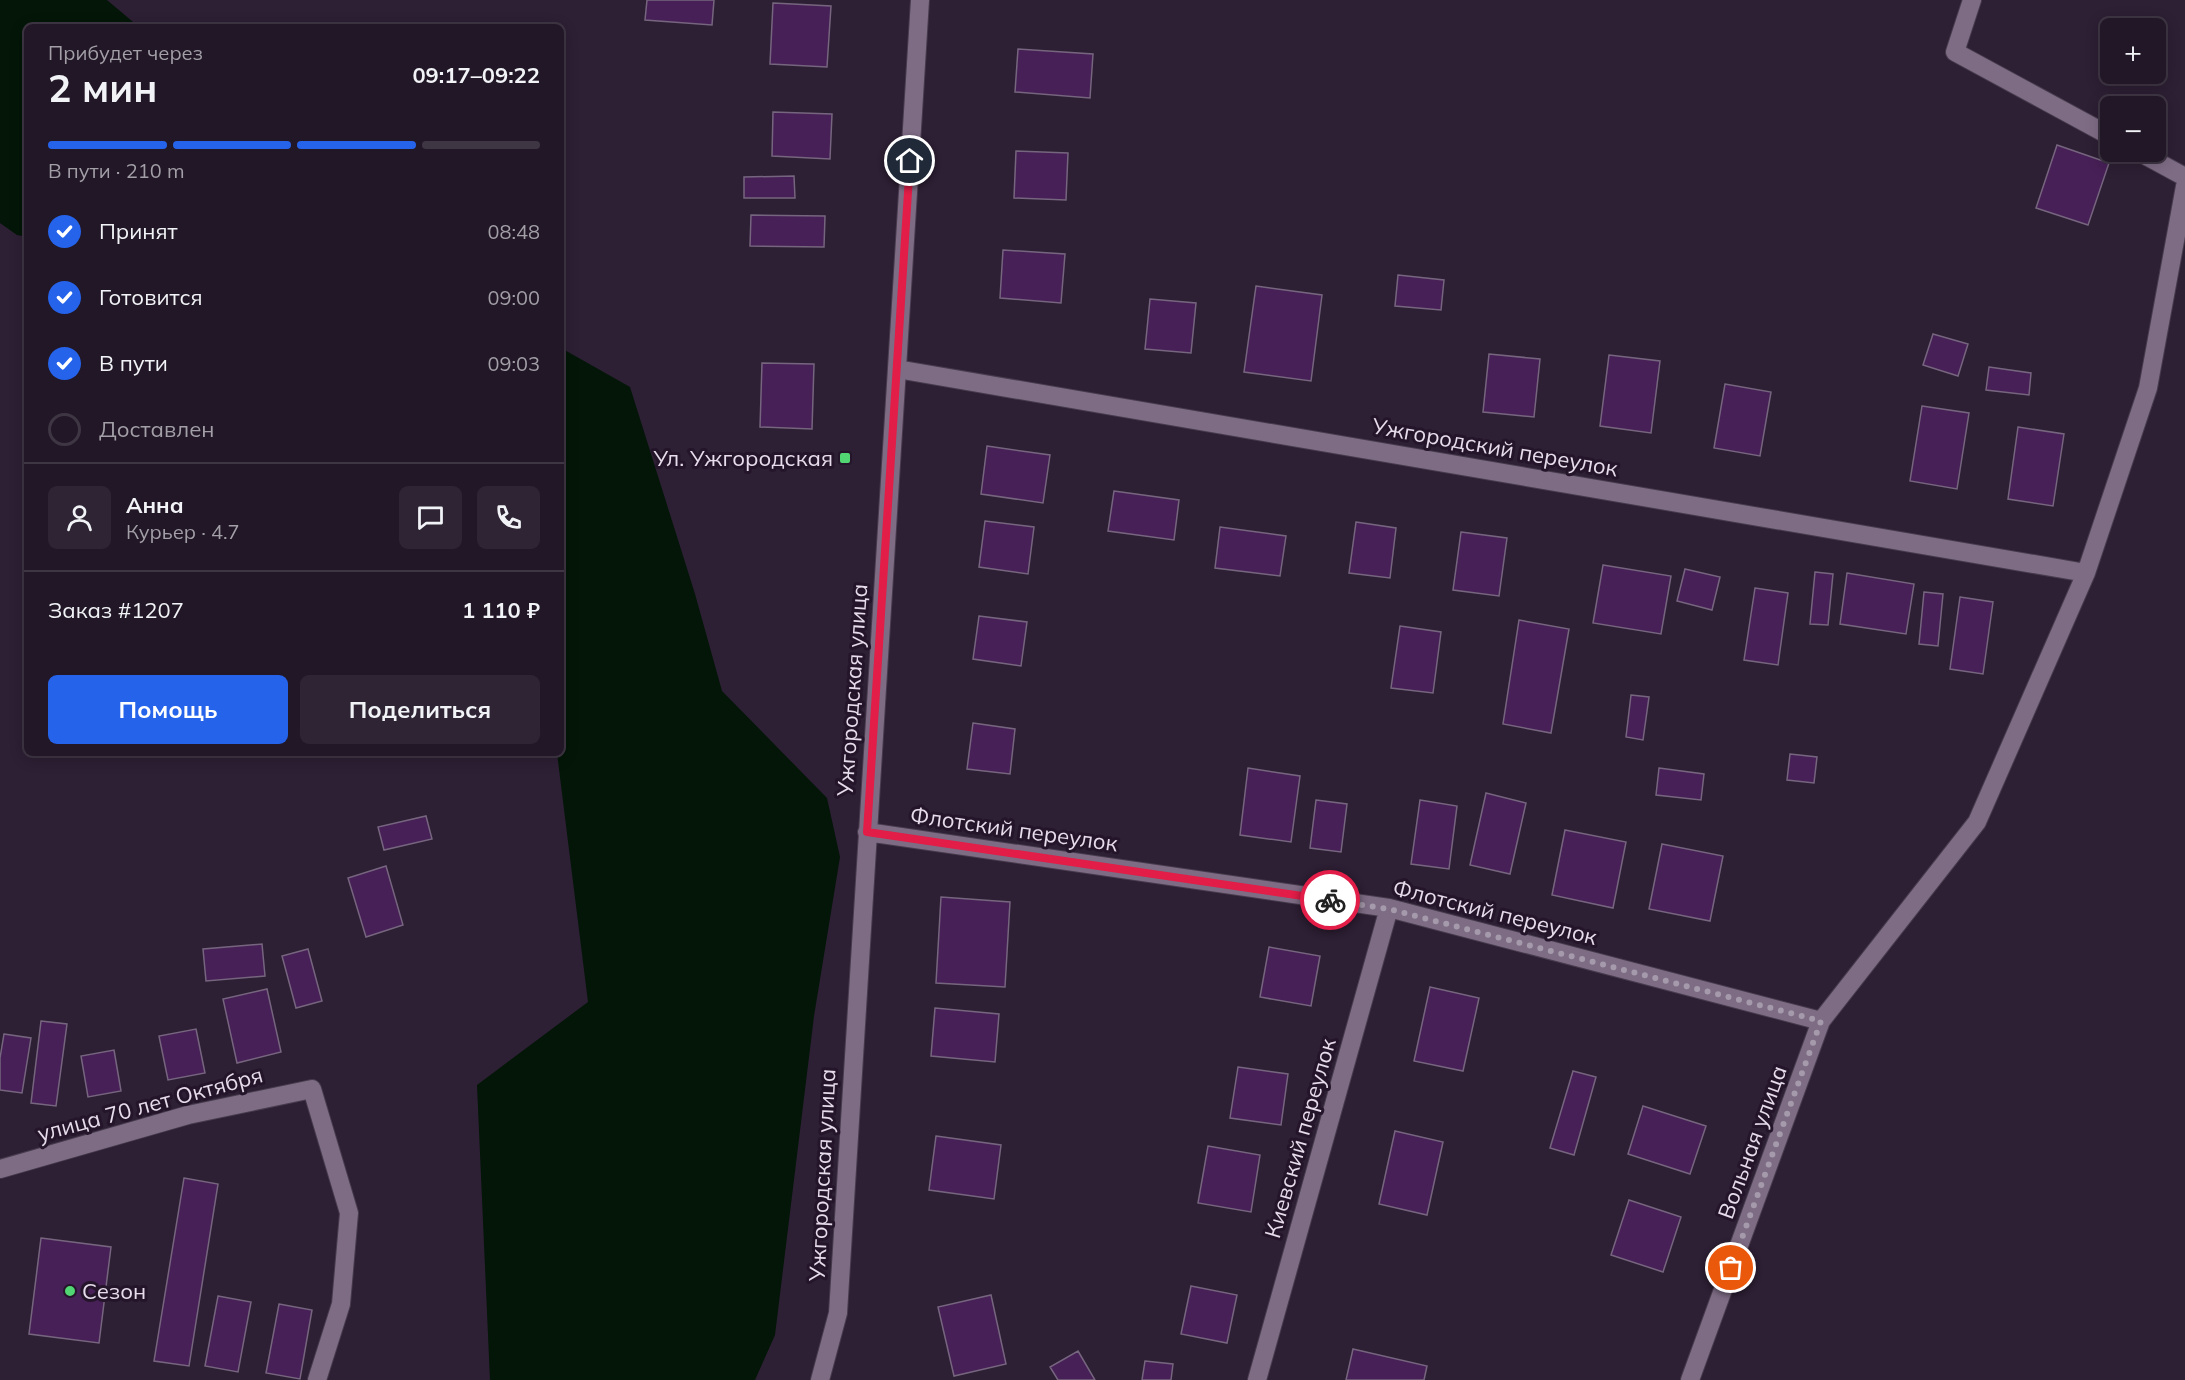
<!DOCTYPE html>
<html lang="ru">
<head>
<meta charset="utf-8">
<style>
	:root { --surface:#221727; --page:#2e2433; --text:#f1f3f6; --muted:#a29fa7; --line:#3f3644; --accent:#2563eb }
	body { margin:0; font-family:Mulish,sans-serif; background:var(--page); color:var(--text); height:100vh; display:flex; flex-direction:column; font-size:22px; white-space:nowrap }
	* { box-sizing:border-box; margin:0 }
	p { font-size:20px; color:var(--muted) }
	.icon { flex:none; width:33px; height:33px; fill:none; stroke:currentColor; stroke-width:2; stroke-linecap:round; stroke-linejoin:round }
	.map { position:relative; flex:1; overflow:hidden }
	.sheet { position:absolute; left:24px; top:24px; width:540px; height:732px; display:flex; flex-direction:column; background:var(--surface); border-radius:9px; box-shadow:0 3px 15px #0003,0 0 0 2px var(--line) }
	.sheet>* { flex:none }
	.controls { position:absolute; left:2100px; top:18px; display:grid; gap:12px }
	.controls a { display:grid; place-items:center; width:66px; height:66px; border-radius:9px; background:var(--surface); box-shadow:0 3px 15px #0003,0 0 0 2px var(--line); font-size:30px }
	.pin { position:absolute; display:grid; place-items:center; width:51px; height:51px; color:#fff; margin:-26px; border:3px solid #fff; border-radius:50%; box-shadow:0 2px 6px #0007 }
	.courier { position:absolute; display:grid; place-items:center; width:60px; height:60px; margin:-30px; border:4px solid #e11d48; border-radius:50%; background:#fff; color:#222; box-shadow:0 2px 8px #0007 }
	.overview em { font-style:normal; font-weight:700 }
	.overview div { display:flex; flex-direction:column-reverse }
	.overview { display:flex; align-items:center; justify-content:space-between; height:102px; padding:0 24px }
	h1 { font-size:39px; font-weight:700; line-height:45px }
	.bar { display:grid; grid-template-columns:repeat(4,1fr); gap:9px 6px; align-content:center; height:72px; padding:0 24px }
	.bar i { height:8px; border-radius:4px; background:var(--line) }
	.bar .active { background:var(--accent) }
	.bar p { grid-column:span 4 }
	.line { display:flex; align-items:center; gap:15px; padding:0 24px; border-top:2px solid var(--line) }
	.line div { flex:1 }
	.round { display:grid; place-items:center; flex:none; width:63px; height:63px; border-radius:9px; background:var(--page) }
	ol { padding:0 24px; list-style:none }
	li { display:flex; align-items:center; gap:18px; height:66px }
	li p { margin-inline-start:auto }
	li .icon { padding:6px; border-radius:50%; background:var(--accent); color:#fff; stroke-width:4 }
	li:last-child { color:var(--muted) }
	li i { width:33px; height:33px; border:3px solid var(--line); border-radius:50% }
	.action { display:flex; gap:12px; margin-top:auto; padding:12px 24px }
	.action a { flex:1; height:69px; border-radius:9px; background:var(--accent); color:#fff; font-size:24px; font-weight:700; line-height:69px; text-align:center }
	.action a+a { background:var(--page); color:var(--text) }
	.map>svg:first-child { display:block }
	.water { fill:#031607 }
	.building { fill:#472057; stroke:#76657e; stroke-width:1.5 }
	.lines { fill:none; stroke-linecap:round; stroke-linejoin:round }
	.minor-casing { stroke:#473b4d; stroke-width:20 }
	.minor { stroke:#7e6c85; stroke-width:18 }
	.done { stroke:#a59aab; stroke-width:6; stroke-dasharray:0 10.8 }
	.route { stroke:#e11d48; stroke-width:8 }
	.poi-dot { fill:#52d673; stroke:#24152a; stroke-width:2 }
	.labels { text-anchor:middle; stroke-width:6; stroke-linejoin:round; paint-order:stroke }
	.street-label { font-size:22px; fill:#e6dceb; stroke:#24152a }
	.poi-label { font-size:22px; fill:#e6dceb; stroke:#24152a; text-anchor:end }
</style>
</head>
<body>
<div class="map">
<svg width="2185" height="1380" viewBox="0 0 2185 1380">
	<rect width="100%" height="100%" fill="#2d1f34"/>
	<path class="water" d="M0,0H107L139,27H27V237L17,235L0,223Z
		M561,348L630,387L695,594L722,691L827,798L840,857L814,1016L775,1335L755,1380H490L477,1085L588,1002L557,753H561Z"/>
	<path class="building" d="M647,0H714L712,25L645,20Z
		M773,3L831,6L827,67L770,64Z
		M1018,49L1093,54L1090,98L1015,92Z
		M773,112L832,114L830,159L772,156Z
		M2057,145L2109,163L2088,225L2036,208Z
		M1016,151L1068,153L1066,200L1014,198Z
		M794,176L795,198H744V177Z
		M751,215L825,216L824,247L750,246Z
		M1003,250L1065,254L1061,303L1000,298Z
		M1398,275L1444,280L1441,310L1395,306Z
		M1256,286L1322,295L1311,381L1244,372Z
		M1150,299L1196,303L1191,353L1145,349Z
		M1933,334L1968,344L1958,376L1923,365Z
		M1489,354L1540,359L1534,417L1483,412Z
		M1609,355L1660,361L1651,433L1600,426Z
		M762,363L814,364L812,429L760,427Z
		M1989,367L2031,373L2029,395L1986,390Z
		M1725,384L1771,392L1760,456L1714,448Z
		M1922,406L1969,413L1957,489L1910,481Z
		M2018,427L2064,434L2053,506L2008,499Z
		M987,446L1050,455L1043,503L981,494Z
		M1114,491L1179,500L1174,540L1108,531Z
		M985,521L1034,527L1028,574L979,567Z
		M1356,522L1396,528L1390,578L1349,573Z
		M1220,527L1286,536L1280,576L1215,568Z
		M1461,532L1507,538L1499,596L1453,590Z
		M1603,565L1671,576L1661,634L1593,623Z
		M1685,569L1720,577L1712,610L1677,601Z
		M1815,572L1833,574L1828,625L1810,624Z
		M1847,573L1914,584L1906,634L1840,624Z
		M1755,588L1788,593L1778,665L1744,660Z
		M1924,592L1943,594L1938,646L1919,644Z
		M1960,597L1993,602L1983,674L1950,669Z
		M979,616L1027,622L1021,666L973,659Z
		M1519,620L1569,629L1551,733L1503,724Z
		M1400,626L1441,632L1433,693L1391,688Z
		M1631,695L1649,697L1643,740L1626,737Z
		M973,723L1015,729L1010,774L967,769Z
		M1790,754L1817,757L1814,783L1787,780Z
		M1248,768L1300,776L1291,842L1240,835Z
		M1659,768L1704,774L1701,800L1656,795Z
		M1486,793L1526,803L1510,874L1470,865Z
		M1316,800L1347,804L1341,852L1310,848Z
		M1420,800L1457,806L1449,869L1411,864Z
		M426,816L432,839L384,850L378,827Z
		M1565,830L1626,842L1613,908L1552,895Z
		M1662,844L1723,856L1710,921L1649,909Z
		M386,866L403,925L366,937L348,878Z
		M941,897L1010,902L1005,987L936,983Z
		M262,944L265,976L206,981L203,949Z
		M1269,947L1320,956L1311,1006L1260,997Z
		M308,949L322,1001L296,1008L282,956Z
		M1430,987L1479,998L1463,1071L1414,1061Z
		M267,989L281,1052L237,1063L223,999Z
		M935,1008L999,1014L995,1062L931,1056Z
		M41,1021L67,1024L56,1106L31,1103Z
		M196,1029L205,1073L168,1080L159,1036Z
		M4,1034L31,1038L22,1093L0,1090V1058Z
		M114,1050L121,1091L88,1097L81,1056Z
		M1238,1067L1288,1074L1281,1125L1230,1118Z
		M1573,1071L1596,1077L1574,1155L1550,1148Z
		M1643,1106L1706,1126L1690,1174L1628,1154Z
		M1395,1131L1443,1142L1427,1215L1379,1204Z
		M936,1136L1001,1145L994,1199L929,1190Z
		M1208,1146L1260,1155L1251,1212L1198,1203Z
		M184,1178L218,1184L189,1366L154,1361Z
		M1629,1200L1681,1217L1663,1272L1611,1255Z
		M41,1238L111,1247L99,1343L29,1334Z
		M1191,1286L1237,1295L1227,1343L1181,1334Z
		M991,1295L1006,1364L954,1376L938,1307Z
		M218,1296L251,1302L238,1372L205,1366Z
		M279,1304L312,1310L300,1379L266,1373Z
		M1353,1349L1427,1366L1424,1380H1346Z
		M1078,1351L1095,1380H1058L1050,1367Z
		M1145,1361L1173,1364L1171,1380H1142Z"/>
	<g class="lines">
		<defs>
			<path id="minor" d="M1972,0L1955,52L2110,136
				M2139,152L2185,177
				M897,369L2086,573
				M867,832L1389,908L1821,1021
				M0,1169L188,1115L312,1089L349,1213L341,1304L317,1380
				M820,1380L838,1313L920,0
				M1257,1380L1389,908
				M1690,1380L1821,1021L1977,822L2086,573L2148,388L2185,186"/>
		</defs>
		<use href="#minor" class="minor-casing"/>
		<use href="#minor" class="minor"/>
	</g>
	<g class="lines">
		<path class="done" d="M1330,900L1389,909L1821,1021L1731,1268"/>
		<path class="route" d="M910,161L867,832L1330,900"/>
	</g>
	<g class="poi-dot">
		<rect x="839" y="452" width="12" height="12" rx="3"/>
		<circle cx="70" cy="1291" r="6"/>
	</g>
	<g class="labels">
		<g class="street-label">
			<text transform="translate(1495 447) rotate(10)" y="8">Ужгородский переулок</text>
			<text transform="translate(852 690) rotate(-86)" y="8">Ужгородская улица</text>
			<text transform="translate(1014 829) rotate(8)" y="8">Флотский переулок</text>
			<text transform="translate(1495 912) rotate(14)" y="8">Флотский переулок</text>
			<text transform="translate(150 1104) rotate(-15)" y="8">улица 70 лет Октября</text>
			<text transform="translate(1300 1138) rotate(-74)" y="8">Киевский переулок</text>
			<text transform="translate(1752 1142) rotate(-70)" y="8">Вольная улица</text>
			<text transform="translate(822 1175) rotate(-87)" y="8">Ужгородская улица</text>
		</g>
		<g class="poi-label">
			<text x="833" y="466">Ул. Ужгородская</text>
			<text x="82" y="1299" text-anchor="start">Сезон</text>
		</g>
	</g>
</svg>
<div class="controls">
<a>+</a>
<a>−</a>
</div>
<div class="pin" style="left:1731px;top:1268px;background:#ea580c"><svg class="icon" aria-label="bag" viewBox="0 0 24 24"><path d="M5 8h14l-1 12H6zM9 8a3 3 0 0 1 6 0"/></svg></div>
<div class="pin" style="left:910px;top:161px;background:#1f2937"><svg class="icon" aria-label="home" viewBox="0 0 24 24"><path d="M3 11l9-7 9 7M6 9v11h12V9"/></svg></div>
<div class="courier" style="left:1330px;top:900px"><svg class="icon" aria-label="bike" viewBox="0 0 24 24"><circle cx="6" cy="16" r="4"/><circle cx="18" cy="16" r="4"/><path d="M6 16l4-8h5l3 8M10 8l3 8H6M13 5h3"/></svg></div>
<section class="sheet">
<div class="overview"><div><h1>2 мин</h1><p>Прибудет через</p></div><em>09:17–09:22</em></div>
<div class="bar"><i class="active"></i><i class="active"></i><i class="active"></i><i></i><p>В пути · 210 m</p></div>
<ol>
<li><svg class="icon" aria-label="check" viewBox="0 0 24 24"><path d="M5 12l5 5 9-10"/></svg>Принят<p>08:48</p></li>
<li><svg class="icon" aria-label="check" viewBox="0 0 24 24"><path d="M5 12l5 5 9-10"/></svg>Готовится<p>09:00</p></li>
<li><svg class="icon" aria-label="check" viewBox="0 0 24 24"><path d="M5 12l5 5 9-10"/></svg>В пути<p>09:03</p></li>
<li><i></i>Доставлен</li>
</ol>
<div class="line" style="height:108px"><a class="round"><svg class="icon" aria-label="person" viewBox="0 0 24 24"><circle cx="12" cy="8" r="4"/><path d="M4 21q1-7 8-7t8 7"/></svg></a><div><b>Анна</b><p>Курьер · 4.7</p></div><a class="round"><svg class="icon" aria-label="chat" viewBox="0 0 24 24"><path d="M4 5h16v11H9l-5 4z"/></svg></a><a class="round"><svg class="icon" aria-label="phone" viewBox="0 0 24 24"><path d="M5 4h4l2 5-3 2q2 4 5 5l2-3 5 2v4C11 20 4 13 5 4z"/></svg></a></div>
<div class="line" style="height:78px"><div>Заказ #1207</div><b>1 110 ₽</b></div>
<div class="action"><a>Помощь</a><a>Поделиться</a></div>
</section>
</div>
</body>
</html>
